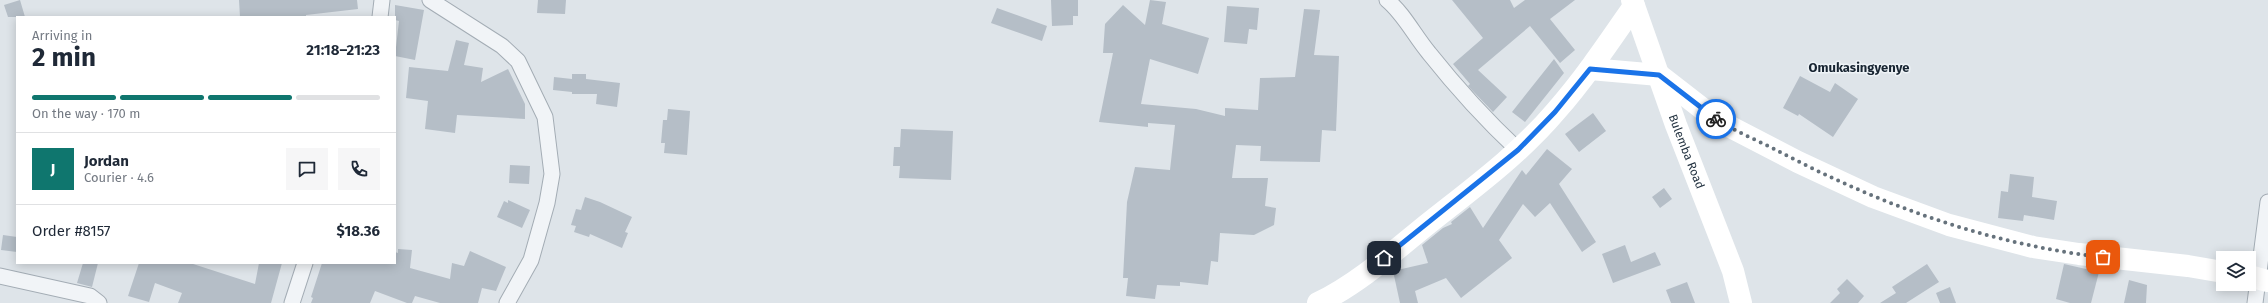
<!DOCTYPE html>
<html lang="en">
<head>
<meta charset="utf-8">
<style>
	:root { --surface:#fff; --page:#f6f6f7; --text:#1f2937; --muted:#747a83; --line:#e0e1e3; --accent:#0f766e }
	body { margin:0; font-family:"Fira Sans",sans-serif; background:var(--page); color:var(--text); height:100vh; display:flex; flex-direction:column; font-size:15px; white-space:nowrap }
	* { box-sizing:border-box; margin:0 }
	p { font-size:13px; color:var(--muted) }
	.icon { flex:none; width:22px; height:22px; fill:none; stroke:currentColor; stroke-width:2; stroke-linecap:round; stroke-linejoin:round }
	.map { position:relative; flex:1; overflow:hidden }
	.details { position:absolute; left:16px; top:16px; width:380px; height:248px; display:flex; flex-direction:column; background:var(--surface); border-radius:0px; box-shadow:0 2px 10px #0003 }
	.details>* { flex:none }
	.fabs { position:absolute; left:2216px; top:251px; display:grid; gap:8px }
	.fabs a { display:grid; place-items:center; width:40px; height:40px; border-radius:0px; background:var(--surface); box-shadow:0 2px 10px #0003; font-size:20px }
	.pin { position:absolute; display:grid; place-items:center; width:34px; height:34px; color:#fff; margin:-17px; border-radius:8px; box-shadow:0 2px 6px #0006 }
	.courier { position:absolute; display:grid; place-items:center; width:40px; height:40px; margin:-20px; border:3px solid #1a73e8; border-radius:50%; background:#fff; color:#222; box-shadow:0 1px 5px #0007 }
	.head em { font-style:normal; font-weight:700 }
	.head div { display:flex; flex-direction:column-reverse }
	.head { display:flex; align-items:center; justify-content:space-between; height:68px; padding:0 16px }
	h1 { font-size:26px; font-weight:700; line-height:30px }
	.bar { display:grid; grid-template-columns:repeat(4,1fr); gap:6px 4px; align-content:center; height:48px; padding:0 16px }
	.bar i { height:5px; border-radius:3px; background:var(--line) }
	.bar .current { background:var(--accent) }
	.bar p { grid-column:span 4 }
	.line { display:flex; align-items:center; gap:10px; padding:0 16px; border-top:1px solid var(--line) }
	.line div { flex:1 }
	.round { display:grid; place-items:center; flex:none; width:42px; height:42px; border-radius:0px; background:var(--page) }
	.map>svg:first-child { display:block }
	.building { fill:#b5bec7 }
	.lines { fill:none; stroke-linecap:round; stroke-linejoin:round }
	.street-casing { stroke:#a3acb4; stroke-width:17 }
	.street { stroke:#f1f4f7; stroke-width:15 }
	.secondary { stroke:#fff; stroke-width:22 }
	.done { stroke:#66727c; stroke-width:4; stroke-dasharray:0 7.2 }
	.route { stroke:#1a73e8; stroke-width:5 }
	.labels { text-anchor:middle; stroke-width:3; stroke-linejoin:round; paint-order:stroke }
	.street-label { font-size:12px; fill:#253442; stroke:#eef3f7 }
	.neighbourhood-label { font-size:13px; font-weight:bold; fill:#182532; stroke:#eef3f7 }
</style>
</head>
<body>
<div class="map">
<svg width="2268" height="303" viewBox="0 0 2268 303">
	<rect width="100%" height="100%" fill="#dee4e9"/>
	<path class="building" d="M20,0L25,17H8L4,5Z
		M239,0H357L358,9L306,15V17H240Z
		M538,0H566L565,14L537,13Z
		M1051,0H1078V16H1073V25L1052,26Z
		M1150,0L1166,2L1162,24L1209,38L1198,74L1150,59L1141,104L1196,109L1225,116V108L1258,110L1260,78L1295,77L1304,9L1320,10L1314,55L1339,56L1336,131L1322,130L1320,162L1260,161L1261,146L1236,145L1232,178H1268L1265,206L1276,208L1274,225L1254,235L1220,233L1218,262L1211,261L1208,285L1180,282V286L1157,285L1155,299L1126,296L1128,278H1123L1127,202L1135,167L1170,170L1175,125L1148,123V127L1099,122L1113,53H1103L1105,24L1123,5L1145,25Z
		M1452,0H1510L1514,8L1525,0H1575L1550,19L1575,50L1560,63L1530,26L1478,70L1507,97L1493,112L1468,86L1470,84L1453,64L1483,38Z
		M395,5L424,10L415,60L395,56L399,21L395,20Z
		M1227,6L1259,8L1257,30L1249,29L1247,44L1224,42Z
		M997,8L1047,26L1042,41L991,23Z
		M456,40L469,43L464,65L483,68L481,82L508,69L525,104V119L457,115L455,133L425,129L428,101L406,98L409,67L448,71Z
		M1554,59L1564,73L1525,122L1512,112Z
		M572,74H586V79L620,83L617,107L596,104L597,94H572V92L553,90L554,77L572,79Z
		M1800,76L1830,92L1835,83L1858,99L1833,137L1799,114L1798,116L1783,108Z
		M668,109L690,111L687,155L664,153L665,143H661L663,120H667Z
		M1593,113L1606,131L1579,152L1565,134Z
		M901,129L953,131L951,180L899,178L900,166H893L894,147H900Z
		M1547,149L1572,169L1559,184L1596,242L1582,252L1550,203L1535,217L1523,204L1499,240L1512,258L1461,298L1446,278L1415,291L1418,303H1400L1393,271L1428,263L1422,245L1443,228L1452,224L1451,222L1470,207L1483,228L1522,170L1526,175Z
		M510,165L530,166L529,184L509,183Z
		M2010,174L2034,177L2032,197L2057,201L2054,220L2024,215L2023,221L1998,218L2001,191L2008,192Z
		M1664,188L1672,199L1660,208L1652,197Z
		M585,197L600,202L632,217L625,232L628,233L622,248L590,234L589,237L574,232L576,226L571,225L576,209L581,210Z
		M508,200L530,210L522,228L497,217L504,201L508,203Z
		M3,235L17,237V252L1,250Z
		M1625,245L1631,262L1655,252L1661,265L1613,283L1602,254Z
		M398,249L412,250L410,268L450,279L452,263L464,266L470,251L506,267L496,291L482,288L478,303H440L415,296L412,303H407L375,291L370,303H311L313,298L311,297L322,263H395V252L398,253Z
		M83,263H98L92,287L77,283Z
		M139,263H190L255,284L259,263H282L271,303H178L182,293L155,283L149,302L128,296Z
		M1927,264L1939,282L1906,303H1880L1896,293L1892,287Z
		M2064,264L2099,272L2091,303H2070L2056,299Z
		M1847,279L1864,296L1858,303H1830L1840,293L1837,289Z
		M2129,280L2147,285L2146,303H2124Z
		M1687,282L1695,303H1671L1666,290Z
		M1950,287L1956,303H1940L1936,293Z"/>
	<g class="lines">
		<defs>
			<path id="street" d="M430,0L502,46L518,61L545,117L552,174L547,203L531,260L507,303
				M1387,0C1404,14 1414,35 1429,53C1456,87 1486,120 1518,150
				M380,17L382,0
				M0,276L90,296L99,303
				M292,303L305,263
				M2255,303L2268,202"/>
		</defs>
		<use href="#street" class="street-casing"/>
		<use href="#street" class="street"/>
		<g class="secondary">
			<path id="s1" d="M1632,0L1676,125L1733,271L1741,303"/>
			<path d="M1590,69L1659,75L1717,120L1798,162L1873,197L1949,225L2033,247L2079,254L2188,266L2223,272"/>
			<path d="M2249,276L2268,281"/>
			<path d="M1318,303C1356,285 1391,254 1424,227C1469,191 1518,156 1556,111C1585,78 1609,42 1634,6"/>
		</g>
	</g>
	<g class="lines">
		<path class="done" d="M1716,119C1736,132 1759,141 1780,152C1881,205 1990,245 2103,257"/>
		<path class="route" d="M1384,258L1518,150L1555,112L1590,69L1659,75L1716,119"/>
	</g>
	<g class="labels">
		<g class="street-label">
			<text dy="4" stroke="none"><textPath href="#s1" startOffset="161">Bulemba Road</textPath></text>
		</g>
		<g class="neighbourhood-label">
			<text x="1859" y="72">Omukasingyenye</text>
		</g>
	</g>
</svg>
<div class="fabs">
<a><svg class="icon" aria-label="layers" viewBox="0 0 24 24"><path d="M12 4l9 5-9 5-9-5zM3 14l9 5 9-5"/></svg></a>
</div>
<div class="pin" style="left:2103px;top:257px;background:#ea580c"><svg class="icon" aria-label="bag" viewBox="0 0 24 24"><path d="M5 8h14l-1 12H6zM9 8a3 3 0 0 1 6 0"/></svg></div>
<div class="pin" style="left:1384px;top:258px;background:#1f2937"><svg class="icon" aria-label="home" viewBox="0 0 24 24"><path d="M3 11l9-7 9 7M6 9v11h12V9"/></svg></div>
<div class="courier" style="left:1716px;top:119px"><svg class="icon" aria-label="bike" viewBox="0 0 24 24"><circle cx="6" cy="16" r="4"/><circle cx="18" cy="16" r="4"/><path d="M6 16l4-8h5l3 8M10 8l3 8H6M13 5h3"/></svg></div>
<section class="details">
<div class="head"><div><h1>2 min</h1><p>Arriving in</p></div><em>21:18–21:23</em></div>
<div class="bar"><i class="current"></i><i class="current"></i><i class="current"></i><i></i><p>On the way · 170 m</p></div>
<div class="line" style="height:72px"><b class="round" style="background:var(--accent);color:#fff">J</b><div><b>Jordan</b><p>Courier · 4.6</p></div><a class="round"><svg class="icon" aria-label="chat" viewBox="0 0 24 24"><path d="M4 5h16v11H9l-5 4z"/></svg></a><a class="round"><svg class="icon" aria-label="phone" viewBox="0 0 24 24"><path d="M5 4h4l2 5-3 2q2 4 5 5l2-3 5 2v4C11 20 4 13 5 4z"/></svg></a></div>
<div class="line" style="height:52px"><div>Order #8157</div><b>$18.36</b></div>
</section>
</div>
</body>
</html>
